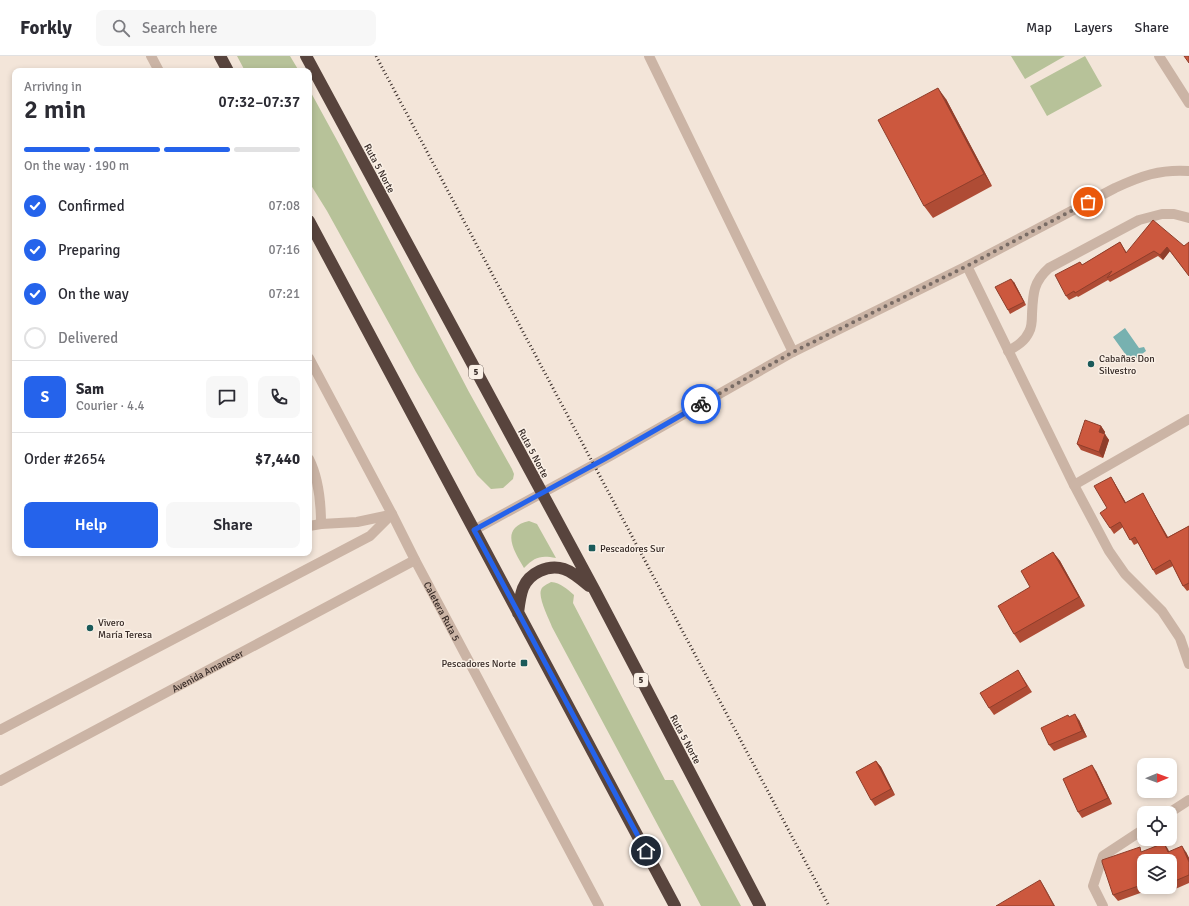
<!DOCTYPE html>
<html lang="en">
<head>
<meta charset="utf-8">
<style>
	:root { --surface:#fff; --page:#f7f7f7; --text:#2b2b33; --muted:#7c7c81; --line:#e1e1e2; --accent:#2563eb }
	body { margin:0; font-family:Signika,sans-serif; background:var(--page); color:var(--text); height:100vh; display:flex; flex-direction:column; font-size:15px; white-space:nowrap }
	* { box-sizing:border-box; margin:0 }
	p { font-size:13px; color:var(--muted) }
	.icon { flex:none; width:22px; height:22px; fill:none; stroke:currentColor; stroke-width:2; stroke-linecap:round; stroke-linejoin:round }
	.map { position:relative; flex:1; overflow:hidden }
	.details { position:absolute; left:12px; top:12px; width:300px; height:488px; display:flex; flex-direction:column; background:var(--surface); border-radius:8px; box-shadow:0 2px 6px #0003 }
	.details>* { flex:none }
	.needle { width:26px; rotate:89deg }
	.buttons { position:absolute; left:1137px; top:702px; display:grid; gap:8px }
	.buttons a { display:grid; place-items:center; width:40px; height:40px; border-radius:8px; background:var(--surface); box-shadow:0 2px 6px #0003; font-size:20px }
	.pin { position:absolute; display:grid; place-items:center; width:34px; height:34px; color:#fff; margin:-17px; border:2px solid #fff; border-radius:50%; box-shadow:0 1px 4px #0007 }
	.courier { position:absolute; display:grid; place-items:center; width:40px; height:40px; margin:-20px; border:3px solid #2563eb; border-radius:50%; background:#fff; color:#222; box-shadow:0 1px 5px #0007 }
	.overview em { font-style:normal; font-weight:600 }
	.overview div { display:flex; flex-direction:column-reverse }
	.overview { display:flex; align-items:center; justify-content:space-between; height:68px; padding:0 12px }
	h1 { font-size:26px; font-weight:600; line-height:30px }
	.bar { display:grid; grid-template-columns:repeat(4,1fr); gap:6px 4px; align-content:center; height:48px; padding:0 12px }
	.bar i { height:5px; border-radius:3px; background:var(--line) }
	.bar .on { background:var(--accent) }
	.bar p { grid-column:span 4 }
	.line { display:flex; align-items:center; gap:10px; padding:0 12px; border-top:1px solid var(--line) }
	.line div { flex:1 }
	.round { display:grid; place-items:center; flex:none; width:42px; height:42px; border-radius:8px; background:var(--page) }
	ol { padding:0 12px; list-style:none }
	li { display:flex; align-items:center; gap:12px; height:44px }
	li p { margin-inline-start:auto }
	li .icon { padding:4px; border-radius:50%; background:var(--accent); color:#fff; stroke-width:4 }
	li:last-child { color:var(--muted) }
	li i { width:22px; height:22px; border:2px solid var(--line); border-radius:50% }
	.cta { display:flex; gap:8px; margin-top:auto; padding:8px 12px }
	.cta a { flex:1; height:46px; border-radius:8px; background:var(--accent); color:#fff; font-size:16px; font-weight:600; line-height:46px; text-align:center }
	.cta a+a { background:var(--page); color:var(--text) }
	header { display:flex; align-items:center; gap:24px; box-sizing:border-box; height:56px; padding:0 20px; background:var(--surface); border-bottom:1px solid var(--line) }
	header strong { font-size:19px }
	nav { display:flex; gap:22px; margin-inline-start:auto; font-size:14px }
	.search { width:280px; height:36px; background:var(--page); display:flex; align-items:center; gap:10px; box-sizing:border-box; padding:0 14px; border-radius:8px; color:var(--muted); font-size:15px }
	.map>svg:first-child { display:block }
	.green { fill:#b7c299 }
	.water { fill:#77b1b0 }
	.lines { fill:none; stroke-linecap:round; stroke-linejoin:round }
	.minor { stroke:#cbb4a5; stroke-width:10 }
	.highway { stroke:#58443d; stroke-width:12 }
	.rail { stroke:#372b27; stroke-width:3; stroke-dasharray:1 3; stroke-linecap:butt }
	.wall { fill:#af4c35 }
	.shaded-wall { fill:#8f3e2b }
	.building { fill:#cc583e; stroke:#8f3e2b }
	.done { stroke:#796c65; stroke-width:4; stroke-dasharray:0 7.2 }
	.route { stroke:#2563eb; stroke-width:5 }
	.poi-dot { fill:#1a5a5a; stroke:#faf0e6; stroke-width:1.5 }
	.labels { text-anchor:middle; stroke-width:3; stroke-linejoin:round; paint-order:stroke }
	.shield { fill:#faf0e6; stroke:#726660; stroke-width:1 }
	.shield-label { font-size:9px; font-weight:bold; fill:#372b27 }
	.street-label { font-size:10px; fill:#372b27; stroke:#faf0e6 }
	.poi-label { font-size:10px; fill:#372b27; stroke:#faf0e6; text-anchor:start }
</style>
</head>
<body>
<header>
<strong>Forkly</strong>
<div class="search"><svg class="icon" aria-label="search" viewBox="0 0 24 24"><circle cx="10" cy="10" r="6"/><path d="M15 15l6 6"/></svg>Search here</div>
<nav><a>Map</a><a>Layers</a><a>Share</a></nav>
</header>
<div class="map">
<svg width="1189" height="850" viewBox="0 0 1189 850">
	<rect width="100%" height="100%" fill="#f3e5d9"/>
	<path class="green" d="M237,0H290L299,15H245Z
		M1011,0H1065L1025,23Z
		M1085,0L1102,30L1047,60L1030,30Z
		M309,33L339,88L469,336L512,413L514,418L513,423L503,432L491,433L477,419L416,316L327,155L309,126Z
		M529,465L537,468L556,502C540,499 535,501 524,512C514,495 499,472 529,465Z
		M551,526C561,527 567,533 574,539L573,547L665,724H673L741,850H701L552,571C549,563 538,542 541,534C542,530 548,528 551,526Z"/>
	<path class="water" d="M1125,272L1139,292L1144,291L1146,295L1131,306L1113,281Z"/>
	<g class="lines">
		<g class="minor">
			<path d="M151,0L159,15"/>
			<path d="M649,0L793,296"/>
			<path d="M1159,0L1189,47"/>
			<path d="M967,210L1074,429L1109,495L1125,518L1162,555L1180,582L1189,608"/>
			<path d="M1008,295C1017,290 1025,285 1029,276C1032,271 1032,264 1032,258C1033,238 1033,226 1049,212L1139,164L1162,158H1174L1189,162"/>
			<path id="s1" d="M309,302L392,458L415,504L599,850"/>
			<path d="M309,403C319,423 321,446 321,468"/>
			<path d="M1074,429L1189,363"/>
			<path d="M309,470L321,468L357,466L390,459"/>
			<path d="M474,474L610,400L793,296L967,210L1115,132C1141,120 1160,113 1189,115"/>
			<path d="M0,674L370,480L392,458"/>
			<path id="s2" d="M0,725L415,504"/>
			<path d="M1169,757L1189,744"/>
			<path d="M1103,850L1093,830L1103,800L1144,773"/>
		</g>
		<path class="highway" d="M220,0L228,15
			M306,0L594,533L760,850
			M309,165L675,850
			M518,557C519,549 520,540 523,532C529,517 548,508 564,513C573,516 582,524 589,530"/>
		<path class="rail" d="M376,0L829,850"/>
	</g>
	<path class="wall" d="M946,43L992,130L933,162L924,150Z
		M1153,164L1189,220L1170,195L1163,204L1158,200L1110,226L1108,224L1078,241L1077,240L1069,244L1066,240L1080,206L1082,209L1120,186L1127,197Z
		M1014,226L1026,249L1010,258L1008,254Z
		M1101,370L1105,376L1104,378L1109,384L1103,402L1081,394L1077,388Z
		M1114,426L1126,447L1143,437L1146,443L1168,481L1189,470V534L1187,535L1183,530L1173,510L1156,519L1153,514L1138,487L1134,489L1123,471L1114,478L1110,472L1107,452Z
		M1053,496L1060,505L1085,550L1020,587L1014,578L1030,531Z
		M1018,614L1032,636L994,659L989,652Z
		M1069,661L1079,664L1087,681L1054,695L1049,689Z
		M876,705L881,711L895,739L875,750L871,744Z
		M1096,715L1112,748L1082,762L1078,756Z
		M1164,787L1169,796H1186L1189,802V827L1173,834L1170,829V805H1144V831H1157L1118,845L1113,839L1143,796Z"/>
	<path class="shaded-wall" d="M938,32L946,43L992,130L984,118Z
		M1167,191L1170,195L1163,204L1160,199Z
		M1011,223L1014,226L1026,249L1024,246Z
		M1101,370L1105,376L1103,382L1099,376Z
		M1105,378L1109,384L1103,402L1099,396Z
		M1111,421L1114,426L1129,452L1125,447Z
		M1143,437L1146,443L1171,487L1167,482Z
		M1053,496L1060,505L1085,550L1079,541Z
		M1075,658L1079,664L1087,681L1082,675Z
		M876,705L881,711L895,739L891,733Z
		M1092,709L1096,715L1112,748L1108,742Z
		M1164,787L1168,793L1172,802L1168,796Z
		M1182,790L1186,796L1189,802V806Z
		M1040,824L1045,832L1055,850H1054Z"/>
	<path class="building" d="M1184,0H1189V7Z
		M938,32L984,118L924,150L878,64Z
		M1153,164L1184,190L1189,186V220L1167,191L1160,199L1154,195L1107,222L1112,215L1075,237L1074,235L1066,240L1055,219L1080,206L1082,209L1120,186L1126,197Z
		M1011,223L1024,246L1008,254L995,231Z
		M1085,364L1101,370L1099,376L1105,378L1099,396L1077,388Z
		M1111,421L1125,447L1143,437L1167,482L1189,470V527L1183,530L1170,504L1153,514L1135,481L1130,484L1120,466L1110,472L1100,457L1107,452L1094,430Z
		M1053,496L1079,541L1014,578L998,550L1030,531L1021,515Z
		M1018,614L1027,630L989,652L980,637Z
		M1075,658L1082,675L1049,689L1041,672L1068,659L1069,661Z
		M876,705L891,733L871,744L856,716Z
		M1092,709L1108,742L1078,756L1063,723Z
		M1164,787L1168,796L1182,790L1189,806V819L1170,827V805H1144V828L1113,839L1102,806V804L1140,791L1141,796Z
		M1040,824L1054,850H996Z"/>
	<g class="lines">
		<path class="done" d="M701,348L793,296L967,210L1088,146"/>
		<path class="route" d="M646,795L474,474L610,400L701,348"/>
	</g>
	<g class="poi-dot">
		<circle cx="1091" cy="308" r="4"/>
		<rect x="588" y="488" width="8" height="8" rx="2"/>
		<circle cx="90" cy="572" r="4"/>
		<rect x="520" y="603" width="8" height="8" rx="2"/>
	</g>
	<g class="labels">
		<g class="shield">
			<rect x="469" y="309" width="14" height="14" rx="3"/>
			<rect x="634" y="617" width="14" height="14" rx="3"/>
		</g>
		<g class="shield-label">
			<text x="476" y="319">5</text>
			<text x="641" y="627">5</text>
		</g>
		<g class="street-label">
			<text transform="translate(380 112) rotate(62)" y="4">Ruta 5 Norte</text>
			<text transform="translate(534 397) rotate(62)" y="4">Ruta 5 Norte</text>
			<text dy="4" stroke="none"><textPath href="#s1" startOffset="286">Caletera Ruta 5</textPath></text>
			<text dy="4" stroke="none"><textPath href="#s2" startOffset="235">Avenida Amanecer</textPath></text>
			<text transform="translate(686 683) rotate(62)" y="4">Ruta 5 Norte</text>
		</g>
		<g class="poi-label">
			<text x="1099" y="306">Cabañas Don<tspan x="1099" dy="12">Silvestro</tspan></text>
			<text x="600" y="496">Pescadores Sur</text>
			<text x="98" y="570">Vivero<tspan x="98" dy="12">María Teresa</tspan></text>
			<text x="516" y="611" text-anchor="end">Pescadores Norte</text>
		</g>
	</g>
</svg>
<div class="buttons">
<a><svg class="needle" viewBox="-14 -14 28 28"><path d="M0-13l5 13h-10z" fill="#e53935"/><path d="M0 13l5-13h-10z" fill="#7c7c81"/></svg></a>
<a><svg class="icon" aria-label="locate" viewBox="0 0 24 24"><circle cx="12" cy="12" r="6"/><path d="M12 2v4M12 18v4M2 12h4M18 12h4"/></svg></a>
<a><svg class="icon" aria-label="layers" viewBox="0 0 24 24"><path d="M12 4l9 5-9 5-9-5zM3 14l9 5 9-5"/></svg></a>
</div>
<div class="pin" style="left:1088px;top:146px;background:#ea580c"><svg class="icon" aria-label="bag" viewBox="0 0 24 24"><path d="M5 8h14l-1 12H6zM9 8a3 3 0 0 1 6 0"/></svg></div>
<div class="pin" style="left:646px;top:795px;background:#1f2937"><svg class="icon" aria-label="home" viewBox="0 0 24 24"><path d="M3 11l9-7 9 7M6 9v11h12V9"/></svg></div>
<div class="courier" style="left:701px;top:348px"><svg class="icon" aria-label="bike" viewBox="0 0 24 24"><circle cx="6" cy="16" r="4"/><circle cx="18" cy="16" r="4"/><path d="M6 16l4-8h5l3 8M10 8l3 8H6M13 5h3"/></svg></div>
<section class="details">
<div class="overview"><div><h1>2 min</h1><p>Arriving in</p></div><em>07:32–07:37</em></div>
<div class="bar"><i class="on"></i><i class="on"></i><i class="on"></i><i></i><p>On the way · 190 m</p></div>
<ol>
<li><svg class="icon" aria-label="check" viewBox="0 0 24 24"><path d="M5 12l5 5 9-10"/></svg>Confirmed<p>07:08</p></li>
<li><svg class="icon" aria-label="check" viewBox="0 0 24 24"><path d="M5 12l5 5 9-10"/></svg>Preparing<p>07:16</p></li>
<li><svg class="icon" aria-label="check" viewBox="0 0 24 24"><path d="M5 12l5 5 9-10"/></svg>On the way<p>07:21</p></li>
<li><i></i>Delivered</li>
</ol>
<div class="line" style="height:72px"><b class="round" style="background:var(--accent);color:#fff">S</b><div><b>Sam</b><p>Courier · 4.4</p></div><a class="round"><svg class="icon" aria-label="chat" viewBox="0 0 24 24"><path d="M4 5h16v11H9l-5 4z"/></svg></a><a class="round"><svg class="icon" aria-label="phone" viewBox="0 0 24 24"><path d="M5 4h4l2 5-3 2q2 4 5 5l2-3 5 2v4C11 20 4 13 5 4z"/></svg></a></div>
<div class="line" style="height:52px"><div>Order #2654</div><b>$7,440</b></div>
<div class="cta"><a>Help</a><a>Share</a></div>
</section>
</div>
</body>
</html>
